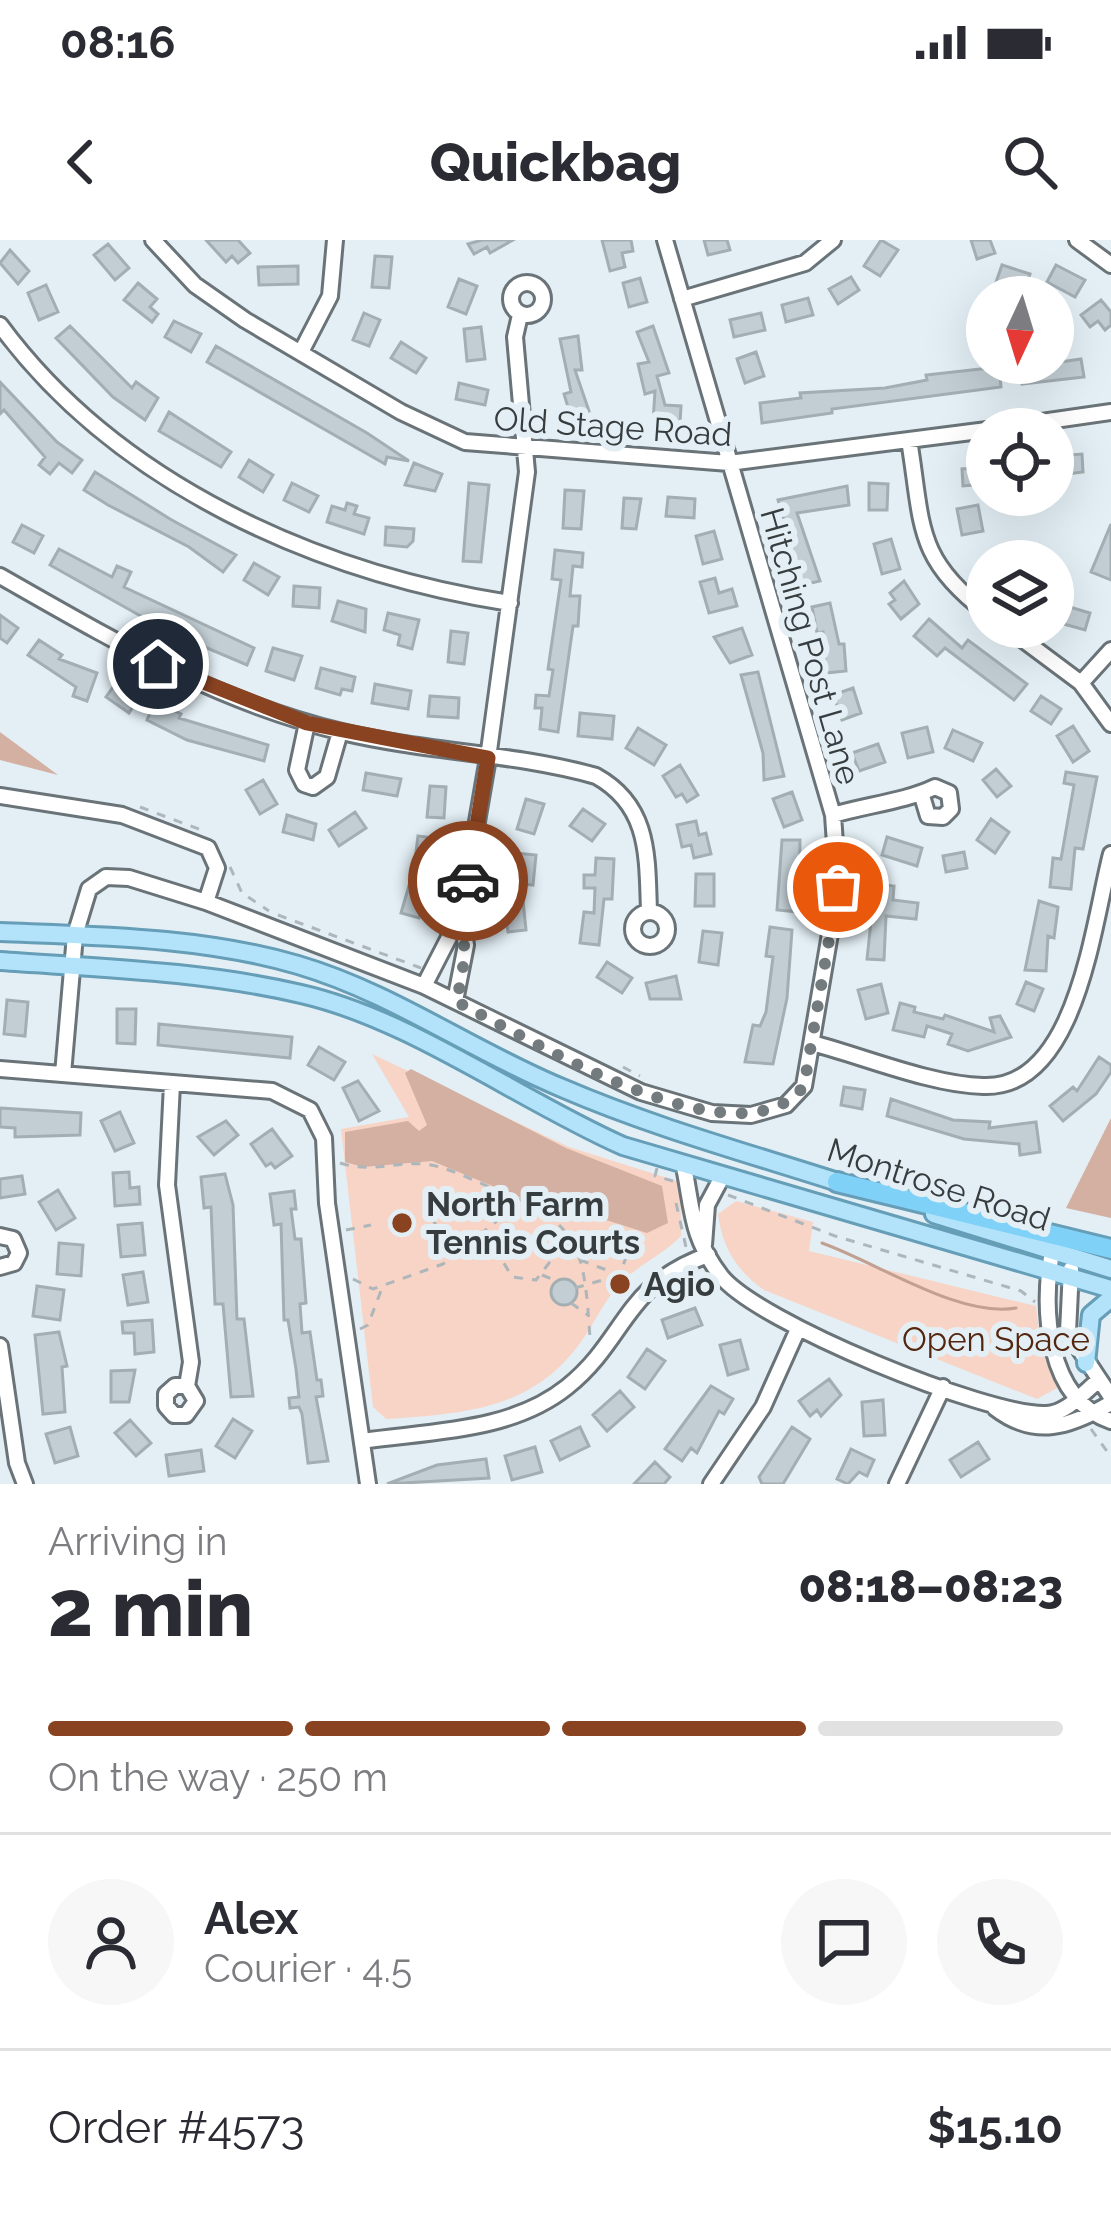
<!DOCTYPE html>
<html lang="en">
<head>
<meta charset="utf-8">
<style>
	:root { --surface:#fff; --page:#f7f7f7; --text:#2b2b33; --muted:#7c7c81; --line:#e1e1e2; --accent:#8a4321 }
	body { margin:0; font-family:Raleway,sans-serif; background:var(--page); color:var(--text); height:100vh; display:flex; flex-direction:column; font-size:45px; white-space:nowrap }
	* { box-sizing:border-box; margin:0 }
	p { font-size:39px; color:var(--muted) }
	.icon { flex:none; width:66px; height:66px; fill:none; stroke:currentColor; stroke-width:2; stroke-linecap:round; stroke-linejoin:round }
	.map { position:relative; height:1244px; overflow:hidden }
	.side { display:flex; flex-direction:column; background:var(--surface); flex:1 }
	.side>* { flex:none }
	.needle { width:78px; rotate:184deg }
	.tools { position:absolute; left:966px; top:36px; display:grid; gap:24px }
	.tools a { display:grid; place-items:center; width:108px; height:108px; border-radius:50%; background:var(--surface); box-shadow:0 12px 48px #0002; font-size:60px }
	.pin { position:absolute; display:grid; place-items:center; width:102px; height:102px; color:#fff; margin:-51px; border:6px solid #fff; border-radius:50%; box-shadow:0 3px 12px #0007 }
	.courier { position:absolute; display:grid; place-items:center; width:120px; height:120px; margin:-60px; border:9px solid #8a4321; border-radius:50%; background:#fff; color:#222; box-shadow:0 3px 15px #0007 }
	.summary em { font-style:normal; font-weight:800 }
	.summary div { display:flex; flex-direction:column-reverse }
	.summary { display:flex; align-items:center; justify-content:space-between; height:204px; padding:0 48px }
	h1 { font-size:78px; font-weight:800; line-height:90px }
	.bar { display:grid; grid-template-columns:repeat(4,1fr); gap:18px 12px; align-content:center; height:144px; padding:0 48px }
	.bar i { height:15px; border-radius:9px; background:var(--line) }
	.bar .current { background:var(--accent) }
	.bar p { grid-column:span 4 }
	.line { display:flex; align-items:center; gap:30px; padding:0 48px; border-top:3px solid var(--line) }
	.line div { flex:1 }
	.round { display:grid; place-items:center; flex:none; width:126px; height:126px; border-radius:63px; background:var(--page) }
	.status { display:flex; justify-content:space-between; align-items:center; height:84px; padding:0 60px; background:var(--surface); direction:ltr }
	.status svg { height:33px; fill:currentColor }
	header { display:flex; justify-content:space-between; align-items:center; height:156px; padding:0 48px; background:var(--surface); font-size:54px; font-weight:800 }
	.map>svg:first-child { display:block }
	.green { fill:#f7d4c5 }
	.forest { fill:#d3b0a1 }
	.lines { fill:none; stroke-linecap:round; stroke-linejoin:round }
	.stream { stroke:#c2a091; stroke-width:3 }
	.building { fill:#c2ced4; stroke:#a3aeb3; stroke-width:3 }
	.minor-casing { stroke:#697378; stroke-width:20 }
	.major-casing { stroke:#669db7; stroke-width:22 }
	.highway-casing { stroke:#669db7; stroke-width:24 }
	.path { stroke:#adb6bb; stroke-width:3; stroke-dasharray:9 9; stroke-linecap:butt }
	.minor { stroke:#fff; stroke-width:14 }
	.major { stroke:#b2e3fb; stroke-width:16 }
	.highway { stroke:#7fd1f8; stroke-width:18 }
	.done { stroke:#737b7e; stroke-width:12; stroke-dasharray:0 21.6 }
	.route { stroke:#8a4321; stroke-width:15 }
	.poi-dot { fill:#8a4321; stroke:#e3eff5; stroke-width:4.5 }
	.labels { text-anchor:middle; stroke-width:12; stroke-linejoin:round; paint-order:stroke }
	.street-label { font-size:33px; fill:#373c3e; stroke:#e3eff5 }
	.poi-label { font-size:33px; font-weight:bold; fill:#373c3e; stroke:#e3eff5; text-anchor:start }
	.park-label { font-size:33px; fill:#54260f; stroke:#e3eff5 }
</style>
</head>
<body>
<div class="status"><b>08:16</b><svg viewBox="0 0 49 12"><path d="M0 12V9h3v3zM5 12V6h3v6zM10 12V3h3v9zM15 12V0h3v12zM26 1h20v11H26zM47 4h2v5h-2z"/></svg></div>
<header><svg class="icon" aria-label="back" viewBox="0 0 24 24"><path d="M15 5l-7 7 7 7"/></svg>Quickbag<svg class="icon" aria-label="search" viewBox="0 0 24 24"><circle cx="10" cy="10" r="6"/><path d="M15 15l6 6"/></svg></header>
<div class="map">
<svg width="1111" height="1244" viewBox="0 0 1111 1244">
	<rect width="100%" height="100%" fill="#e3eff5"/>
	<path class="green" d="M372,814L569,907L680,942L681,996C661,1017 636,1025 616,1048C600,1068 590,1092 574,1111C526,1171 457,1174 386,1179L373,1167L341,889L409,877Z
		M736,961L813,982L809,1011L1036,1066L1041,1108L1059,1147L1037,1159L764,1050C737,1031 722,1007 718,974Z"/>
	<path class="forest" d="M0,492L58,535L0,520Z
		M411,829L566,908L662,946L668,983L647,993L600,978L565,976L432,921L363,927L345,922V892L408,881L419,891L427,885L405,833Z
		M1111,878V978L1066,968Z"/>
	<g class="lines">
		<path class="stream" d="M822,1003C878,1023 959,1078 1016,1068"/>
	</g>
	<path class="building" d="M206,0H238L250,13L238,23L232,16L226,22Z
		M482,0H513L490,13L487,7L474,14L468,4Z
		M602,0H631L633,11L622,13L625,27L610,31Z
		M704,0H727L730,10L708,15Z
		M881,0L898,10L880,36L864,26Z
		M971,0H990L995,13L977,19Z
		M108,4L129,28L115,40L94,15Z
		M10,10L29,31L18,44L0,23Z
		M375,16L392,17L389,48L372,47Z
		M1002,25L1030,34L1023,54L995,45Z
		M1056,25L1085,40L1075,57L1047,42Z
		M298,26V44L259,45L258,27Z
		M851,37L859,50L838,64L829,49Z
		M640,38L647,62L629,67L623,43Z
		M459,39L477,46L466,74L448,67Z
		M138,43L157,59L150,67L158,74L152,82L124,60Z
		M46,45L58,72L39,80L28,53Z
		M808,58L813,75L786,82L782,65Z
		M1101,60L1111,72V85L1105,90L1098,81L1090,87L1081,75Z
		M364,73L380,80L369,106L353,100Z
		M761,73L765,90L734,97L730,80Z
		M174,81L201,94L191,112L165,97Z
		M70,86L132,148L136,142L158,158L145,180L113,157L56,98Z
		M653,86L669,133L657,136L665,165L681,166L680,183L653,182L655,151L645,154L638,124L649,122L637,92Z
		M481,87L485,119L467,121L464,89Z
		M578,96L582,130H575L589,171L571,177L564,154L571,152L560,99Z
		M401,102L426,118L416,133L391,118Z
		M216,106L367,193L409,221L387,217L385,224L207,122Z
		M756,112L764,136L745,143L737,119Z
		M1081,119L1084,137L1022,144L1019,128Z
		M999,127L1001,147L832,169V173L762,183L760,163L801,158L800,153L885,148L927,140L926,135Z
		M0,142L57,202L82,220L72,233L59,223L50,234L39,225L45,217L4,170L0,174Z
		M459,143L488,150L485,165L456,159Z
		M169,172L231,212L221,227L159,191Z
		M1082,214L1083,232L1059,235L1057,216Z
		M249,220L273,235L263,252L239,237Z
		M414,223L442,234L435,251L405,245Z
		M987,227V244L963,246L962,229Z
		M95,232L170,279L236,315L223,332L189,307L108,265L84,250Z
		M292,243L318,256L309,272L284,260Z
		M469,243L489,245L481,322L463,321Z
		M869,243L888,244L887,270H869Z
		M847,246L849,265L797,273L820,341L803,345L778,260Z
		M565,250L584,251L581,289L563,288Z
		M668,257L695,259L694,278L666,276Z
		M624,258L641,259L636,289L622,288Z
		M347,263L357,266L354,274L369,278L364,294L327,282L332,266L345,270Z
		M978,265L983,291L962,295L957,269Z
		M1111,284V340L1091,332Z
		M22,285L43,296L34,313L13,302Z
		M386,287L414,289L413,301L407,307L385,305Z
		M714,291L722,319L703,324L696,296Z
		M891,299L900,329L882,334L874,304Z
		M59,309L112,337L117,326L131,332L124,347L254,408L247,425L169,392L50,325Z
		M555,310L583,313L582,327L573,326L570,356H580L578,386H573L558,492L540,489L542,468H535L536,455L549,456L553,430L548,429L561,340L552,339Z
		M254,323L279,337L268,355L244,340Z
		M715,338L719,353L732,349L737,366L709,373L700,342Z
		M904,341L919,364L901,379L889,364L895,360L890,353Z
		M294,346L320,348L319,368L293,366Z
		M338,361L366,369L365,392L332,381Z
		M1053,362L1090,373L1085,390L1053,381Z
		M830,363L839,404H844L846,431L826,433L823,392L817,393L812,367Z
		M388,373L419,380L412,409L398,405L400,395L384,390Z
		M0,375L18,388L7,403L0,398Z
		M929,379L962,408L968,400L1027,444L1014,460L945,408L937,416L914,396Z
		M742,388L752,415L730,423L714,397Z
		M451,391L468,393L464,424L448,422Z
		M39,400L62,415L59,419L97,433L87,461L73,456L76,447L28,415Z
		M273,408L302,416L294,440L266,431Z
		M321,428L355,437L352,451L342,449L340,455L316,448Z
		M758,432L784,536L764,540L763,513L741,435Z
		M116,443L138,458L129,473L106,457Z
		M375,444L411,451L408,469L372,463Z
		M853,448L861,473L842,480L833,455Z
		M430,456L459,458L458,478L428,476Z
		M1041,456L1061,469L1051,484L1031,471Z
		M155,462L181,474L179,478L268,505L264,521L187,500L147,480Z
		M580,473L614,476L612,499L578,496Z
		M1073,486L1089,511L1073,522L1057,496Z
		M927,487L933,512L908,518L902,493Z
		M638,488L666,505L654,525L626,508Z
		M953,490L982,503L973,521L945,508Z
		M878,504L885,522L859,531L852,513Z
		M680,525L698,555L687,562L682,554L676,557L663,536Z
		M996,529L1011,546L997,557L983,540Z
		M1066,532L1097,537L1083,609L1075,608L1071,649L1050,647L1053,618L1061,619L1074,545L1064,543Z
		M366,533L401,539L397,556L363,550Z
		M263,540L277,564L260,574L246,550Z
		M430,546L446,547L444,578L427,577Z
		M792,552L802,580L784,587L773,559Z
		M526,559L544,564L534,594L517,589Z
		M583,569L605,584L592,601L570,586Z
		M355,572L366,588L339,606L329,590Z
		M287,575L316,584L313,600L283,592Z
		M991,579L1009,592L995,613L977,600Z
		M696,581L699,595L706,593L711,614L694,618L691,605L682,607L677,585Z
		M418,596L434,598L430,630L414,628Z
		M887,597L922,608L917,626L882,615Z
		M782,600H800L799,672L777,670Z
		M964,612L967,628L946,632L943,616Z
		M515,613L536,615L533,645L512,643Z
		M596,618L614,619L612,659H604L599,705L580,703L584,672L594,673L595,648H584V635H595Z
		M696,634H714V666H695Z
		M410,642L428,647L419,678L401,673Z
		M875,644L894,646L893,660L918,663L916,679L886,676L884,720L867,719Z
		M523,661L526,690L508,692L505,669Z
		M1039,661L1058,667L1054,698L1048,696L1046,731L1025,730Z
		M770,687L792,690L787,758L773,824L745,822L753,785L760,786L766,772L773,717L766,716Z
		M703,691L722,693L718,725L699,722Z
		M607,722L632,738L622,753L597,737Z
		M676,736L681,759H650L646,743Z
		M1026,742L1043,749L1034,771L1017,764Z
		M881,744L888,773L866,779L858,750Z
		M7,760L28,762L25,796L4,794Z
		M900,763L915,767L914,772L943,779L945,775L994,792L990,778L1000,776L1011,797L968,811L948,804L952,794L927,786L924,797L893,790Z
		M117,769H136L135,804L117,803Z
		M159,784L292,797L290,818L158,805Z
		M319,807L345,822L334,840L308,825Z
		M1099,817L1111,825V832L1096,854L1063,881L1050,866L1073,847L1077,851Z
		M358,841L379,871L359,881L343,848Z
		M844,847L865,850L862,869L841,865Z
		M891,859L953,880L990,882L989,888L1036,882L1040,912L1020,915L1019,904L964,899L887,876Z
		M0,868L81,873L80,895L15,897V888L0,887Z
		M120,872L134,903L115,911L101,881Z
		M226,881L238,895L214,915L198,897Z
		M272,889L292,916L275,928L271,923L266,926L251,904Z
		M129,932L130,948L139,947L140,964L115,966L113,933Z
		M225,934L233,965L237,1079H244L253,1156L231,1157L223,1064H215L211,967L204,968L201,937Z
		M22,936L25,954L0,958V939Z
		M58,950L75,978L56,990L39,962Z
		M294,951L296,969H291L295,999H301L306,1063L300,1064L302,1093L310,1092L317,1140H321L323,1156L316,1157L328,1221L308,1223L302,1174L299,1167L290,1168L289,1158L299,1157L296,1129L288,1080H284L281,984L274,985L270,954Z
		M142,983L145,1015L121,1017L118,985Z
		M59,1003L83,1005L81,1036L57,1034Z
		M143,1032L148,1062L128,1065L123,1035Z
		M551 1052a13 13 0 1 1 26 0a13 13 0 1 1-26 0Z
		M37,1046L64,1050L60,1080L33,1076Z
		M695,1068L702,1085L668,1098L662,1080Z
		M152,1080L154,1112L135,1114L134,1093H123L122,1082Z
		M59,1092L67,1126L62,1127L65,1172L43,1174L35,1095Z
		M740,1100L748,1129L728,1135L720,1105Z
		M647,1109L665,1121L645,1149L628,1137Z
		M135,1130L129,1162H111V1131Z
		M829,1139L841,1155L821,1176L817,1170L810,1176L799,1161Z
		M711,1146L733,1159L724,1174L719,1171L697,1213L691,1208L682,1221L665,1209Z
		M620,1151L634,1167L607,1191L593,1175Z
		M883,1160L885,1195L864,1196L862,1162Z
		M233,1179L252,1191L235,1218L216,1206Z
		M130,1180L151,1203L136,1216L115,1193Z
		M70,1187L78,1216L55,1223L46,1194Z
		M580,1187L589,1206L560,1220L551,1201Z
		M792,1187L810,1199L783,1244H762L759,1237Z
		M978,1202L989,1219L961,1237L950,1220Z
		M535,1207L542,1232L512,1240L505,1216Z
		M851,1209L874,1220L867,1236L859,1232L848,1244L837,1239Z
		M201,1210L204,1231L169,1236L166,1215Z
		M486,1219L489,1238L387,1244L437,1225Z
		M655,1222L670,1237L664,1244H634Z"/>
	<g class="lines">
		<defs>
			<path id="minor" d="M153,0L195,45L245,80L401,172L465,202L729,223L987,190
				M1077,0L1111,25
				M511 59a16 16 0 1 1 32 0a16 16 0 1 1-32 0Z
				M682,59L805,23L833,0
				M0,85C118,245 318,333 510,363
				M301,112L330,56L335,0
				M993,189L1111,172
				M909,200C923,284 914,318 987,373
				M0,336C109,398 218,463 342,492C425,512 514,513 596,536C650,566 647,616 649,671
				M1006,387L1081,443L1111,484
				M1081,443L1111,410
				M307,483L297,530L304,544L313,547L327,537L340,492
				M0,556L122,575L208,608L217,628L206,662
				M833,575C867,565 906,561 935,547L949,553L951,569L943,577L928,576L922,556
				M633 689a17 17 0 1 1 34 0a17 17 0 1 1-34 0Z
				M424,746L461,674L488,518L527,232L515,97L520,75
				M455,761L466,705L461,674
				M812,803C862,816 932,845 983,846C1077,850 1093,683 1111,614
				M0,829L272,851L310,870L324,898L327,963L368,1244
				M63,834L75,695L89,649L106,637L129,638L206,662L424,746L641,852L712,873L751,875L786,865L804,846L838,647L833,575L665,0
				M172,844L167,945L191,1122L187,1146L196,1161L186,1175H174L166,1166V1154L175,1146H187
				M684,927C693,972 691,997 721,1036C757,1082 987,1176 1046,1174C1066,1174 1084,1152 1099,1140
				M0,996L13,999L19,1013L14,1023L0,1027
				M704,1005L707,965L722,937
				M1052,1012C1042,1069 1046,1159 1111,1181
				M1071,1029L1068,1092L1111,1157
				M0,1106L17,1223L25,1244
				M995,1168C1035,1199 1070,1187 1111,1163
				M362,1201C431,1191 511,1192 567,1147C627,1099 623,1045 708,1015
				M711,1244L763,1167L798,1089
				M897,1244L943,1147"/>
			<path id="major" d="M0,692C99,696 203,697 298,725C393,753 472,811 562,848C655,888 751,914 847,945
				M0,721C99,728 203,731 301,754C411,779 519,860 623,906L1111,1049
				M934,974L1111,1029
				M1086,1123L1091,1075L1111,1058"/>
			<path id="highway" d="M837,942L1111,1009"/>
		</defs>
		<use href="#minor" class="minor-casing"/>
		<use href="#major" class="major-casing"/>
		<use href="#highway" class="highway-casing"/>
		<path class="path" d="M140,567L204,591
			M230,627L242,653L269,671
			M278,675L421,728
			M623,827L640,836
			M340,923C370,933 393,922 423,924C447,926 472,940 494,949C581,982 584,1008 590,1098
			M657,928L655,936L673,941
			M728,955L835,996L1021,1051L1035,1062
			M676,963L686,1007
			M509,972L534,964
			M433,980L454,1017
			M346,990L371,985
			M486,992L512,1037L536,1040L556,1014L575,1011
			M580,1020L620,1035L626,1017
			M542,1035L557,1041
			M353,1039L373,1049L443,1024L507,973L508,956
			M575,1048L620,1035L632,1041
			M571,1063L588,1075
			M360,1089L368,1085L382,1048
			M1091,1189L1111,1217"/>
		<use href="#minor" class="minor"/>
		<use href="#major" class="major"/>
		<use href="#highway" class="highway"/>
	</g>
	<g class="lines">
		<path class="done" d="M468,641C459,681 471,722 455,761C528,797 738,930 804,846L838,647"/>
		<path class="route" d="M158,424L307,483L488,518L468,641"/>
	</g>
	<g class="poi-dot">
		<circle cx="402" cy="983" r="12"/>
		<circle cx="620" cy="1044" r="12"/>
	</g>
	<g class="labels">
		<g class="street-label">
			<text transform="translate(613 186) rotate(4)" y="12">Old Stage Road</text>
			<text transform="translate(811 406) rotate(74)" y="12">Hitching Post Lane</text>
			<text transform="translate(939 944) rotate(18)" y="12">Montrose Road</text>
		</g>
		<g class="poi-label">
			<text x="426" y="976">North Farm<tspan x="426" dy="38">Tennis Courts</tspan></text>
			<text x="644" y="1056">Agio</text>
		</g>
		<g class="park-label">
			<text x="996" y="1111">Open Space</text>
		</g>
	</g>
</svg>
<div class="tools">
<a><svg class="needle" viewBox="-14 -14 28 28"><path d="M0-13l5 13h-10z" fill="#e53935"/><path d="M0 13l5-13h-10z" fill="#7c7c81"/></svg></a>
<a><svg class="icon" aria-label="locate" viewBox="0 0 24 24"><circle cx="12" cy="12" r="6"/><path d="M12 2v4M12 18v4M2 12h4M18 12h4"/></svg></a>
<a><svg class="icon" aria-label="layers" viewBox="0 0 24 24"><path d="M12 4l9 5-9 5-9-5zM3 14l9 5 9-5"/></svg></a>
</div>
<div class="pin" style="left:838px;top:647px;background:#ea580c"><svg class="icon" aria-label="bag" viewBox="0 0 24 24"><path d="M5 8h14l-1 12H6zM9 8a3 3 0 0 1 6 0"/></svg></div>
<div class="pin" style="left:158px;top:424px;background:#1f2937"><svg class="icon" aria-label="home" viewBox="0 0 24 24"><path d="M3 11l9-7 9 7M6 9v11h12V9"/></svg></div>
<div class="courier" style="left:468px;top:641px"><svg class="icon" aria-label="car" viewBox="0 0 24 24"><path d="M5 17H2v-5l4-1 3-4h7l3 4 3 1v5h-3M9 17h6M6 11h13"/><circle cx="7" cy="17" r="2"/><circle cx="17" cy="17" r="2"/></svg></div>
</div>
<section class="side">
<div class="summary"><div><h1>2 min</h1><p>Arriving in</p></div><em>08:18–08:23</em></div>
<div class="bar"><i class="current"></i><i class="current"></i><i class="current"></i><i></i><p>On the way · 250 m</p></div>
<div class="line" style="height:216px"><a class="round"><svg class="icon" aria-label="person" viewBox="0 0 24 24"><circle cx="12" cy="8" r="4"/><path d="M4 21q1-7 8-7t8 7"/></svg></a><div><b>Alex</b><p>Courier · 4.5</p></div><a class="round"><svg class="icon" aria-label="chat" viewBox="0 0 24 24"><path d="M4 5h16v11H9l-5 4z"/></svg></a><a class="round"><svg class="icon" aria-label="phone" viewBox="0 0 24 24"><path d="M5 4h4l2 5-3 2q2 4 5 5l2-3 5 2v4C11 20 4 13 5 4z"/></svg></a></div>
<div class="line" style="height:156px"><div>Order #4573</div><b>$15.10</b></div>
</section>
</body>
</html>
